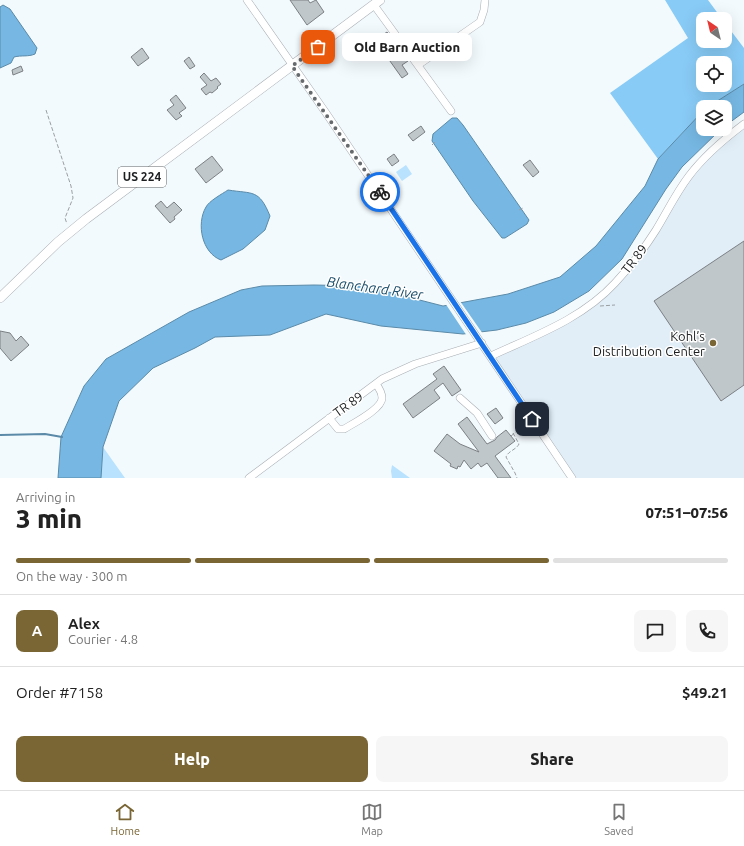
<!DOCTYPE html>
<html lang="en">
<head>
<meta charset="utf-8">
<style>
	:root { --surface:#fff; --page:#f6f6f6; --text:#222; --muted:#767676; --line:#e0e0e0; --accent:#7a6635 }
	body { margin:0; font-family:Ubuntu,sans-serif; background:var(--page); color:var(--text); height:100vh; display:flex; flex-direction:column; font-size:15px; white-space:nowrap }
	* { box-sizing:border-box; margin:0 }
	p { font-size:13px; color:var(--muted) }
	.icon { flex:none; width:22px; height:22px; fill:none; stroke:currentColor; stroke-width:2; stroke-linecap:round; stroke-linejoin:round }
	.map { position:relative; height:478px; overflow:hidden }
	.sheet { display:flex; flex-direction:column; background:var(--surface); flex:1 }
	.sheet>* { flex:none }
	.needle { width:26px; rotate:325deg }
	.tools { position:absolute; left:696px; top:12px; display:grid; gap:8px }
	.tools a { display:grid; place-items:center; width:36px; height:36px; border-radius:8px; background:var(--surface); box-shadow:0 4px 16px #0002; font-size:20px }
	.pin { position:absolute; display:grid; place-items:center; width:34px; height:34px; color:#fff; margin:-17px; border-radius:8px; box-shadow:0 2px 6px #0006 }
	.courier { position:absolute; display:grid; place-items:center; width:40px; height:40px; margin:-20px; border:3px solid #1a73e8; border-radius:50%; background:#fff; color:#222; box-shadow:0 1px 5px #0007 }
	.bubble { position:absolute; height:28px; border-radius:8px; background:var(--surface); box-shadow:0 4px 16px #0002; font-size:13px; font-weight:800; line-height:28px; text-align:center }
	.summary em { font-style:normal; font-weight:800 }
	.summary div { display:flex; flex-direction:column-reverse }
	.summary { display:flex; align-items:center; justify-content:space-between; height:68px; padding:0 16px }
	h1 { font-size:26px; font-weight:800; line-height:30px }
	.bar { display:grid; grid-template-columns:repeat(4,1fr); gap:6px 4px; align-content:center; height:48px; padding:0 16px }
	.bar i { height:5px; border-radius:3px; background:var(--line) }
	.bar .on { background:var(--accent) }
	.bar p { grid-column:span 4 }
	.line { display:flex; align-items:center; gap:10px; padding:0 16px; border-top:1px solid var(--line) }
	.line div { flex:1 }
	.round { display:grid; place-items:center; flex:none; width:42px; height:42px; border-radius:8px; background:var(--page) }
	.primary-button { display:flex; gap:8px; margin-top:auto; padding:8px 16px }
	.primary-button a { flex:1; height:46px; border-radius:8px; background:var(--accent); color:#fff; font-size:16px; font-weight:800; line-height:46px; text-align:center }
	.primary-button a+a { background:var(--page); color:var(--text) }
	.tabs { display:flex; justify-content:space-around; align-items:center; height:56px; border-top:1px solid var(--line); background:var(--surface); font-size:11px; color:var(--muted) }
	.tabs a { display:grid; justify-items:center; gap:2px }
	.tabs .on { color:var(--accent) }
	.map>svg:first-child { display:block }
	.built { fill:#e1eef8 }
	.green { fill:#b8e2fe }
	.forest { fill:#88cbf6; fill-rule:evenodd }
	.water { fill:#76b8e3; stroke:#5b8aa8 }
	.pier { fill:#f3fafe }
	.lines { fill:none; stroke-linecap:round; stroke-linejoin:round }
	.stream { stroke:#5b8aa8; stroke-width:2 }
	.building { fill:#c0c7cb; stroke:#7b8084 }
	.minor-casing { stroke:#a8aeb2; stroke-width:8 }
	.major-casing { stroke:#a8aeb2; stroke-width:10 }
	.path { stroke:#9a9fa3; stroke-width:1; stroke-dasharray:4 2; stroke-linecap:butt }
	.minor { stroke:#fff; stroke-width:7 }
	.major { stroke:#fff; stroke-width:9 }
	.done { stroke:#676a6d; stroke-width:4; stroke-dasharray:0 7.2 }
	.route { stroke:#1a73e8; stroke-width:5 }
	.poi-dot { fill:#7a6635; stroke:#fff; stroke-width:1.5 }
	.labels { text-anchor:middle; stroke-width:3; stroke-linejoin:round; paint-order:stroke }
	.shield { fill:#fff; stroke:#5f6162; stroke-width:1 }
	.shield-label { font-size:12px; font-weight:bold; fill:#1b1d1f }
	.street-label { font-size:13px; fill:#1b1d1f; stroke:#fff }
	.poi-label { font-size:13px; fill:#1b1d1f; stroke:#fff; text-anchor:end }
	.water-label { font-size:14px; font-style:italic; fill:#184c69; stroke:#fff }
</style>
</head>
<body>
<div class="map">
<svg width="744" height="478" viewBox="0 0 744 478">
	<rect width="100%" height="100%" fill="#f3fafe"/>
	<path class="built" d="M744,124V478H574L491,356L573,316L629,267L698,165Z"/>
	<path class="green" d="M406,165L412,174L402,181L396,172Z
		M88,426L125,478H83Z
		M392,465L410,478H392L391,471Z"/>
	<path class="forest" d="M665,0H708L722,19H703V41H725V23L744,48V84L708,107H703V111L658,159L610,93L688,38ZM703,63H725V85H703Z"/>
	<path class="water" d="M3,5L10,9L37,48L35,54C28,57 22,55 14,57L11,63L0,68V7Z
		M744,84V112L725,126V107H708Z
		M703,111V129H721L682,167L666,189L622,259L589,291L554,312L526,323L497,330L463,334L381,326L326,314L270,335L215,337L195,348L153,368L119,401L103,447L101,478H58L61,437L84,386L106,359L189,312L241,290L262,286L314,285L365,286L443,306L508,294L560,277L596,246L645,186L658,159Z
		M452,118H457L463,125L529,220L527,224L505,238H502L473,201L432,141L433,134Z
		M228,190C253,194 259,189 270,216L265,230L243,249L221,260C202,253 196,224 206,207C209,201 222,194 228,190Z"/>
	<path class="pier" d="M460,301L483,334L467,336L445,303Z"/>
	<g class="lines">
		<path class="stream" d="M0,435L45,434L62,437"/>
	</g>
	<path class="building" d="M290,0H308L310,3L316,0L324,12L307,25Z
		M387,32L408,61L402,65L408,74L402,78L375,40Z
		M142,48L149,58L138,66L131,57Z
		M189,57L195,66L190,69L184,61Z
		M21,66L23,71L13,75L12,70Z
		M204,73L211,81L216,78L221,84L217,87L218,88L212,93L210,92L206,95L201,89L207,85L200,77Z
		M176,95L186,108L179,113L182,116L176,120L167,110L174,105L170,100Z
		M421,126L425,132L413,141L408,135Z
		M394,154L399,161L392,166L387,159Z
		M212,156L223,170L206,183L195,169Z
		M530,160L539,172L533,177L523,165Z
		M161,201L167,208L174,202L182,210L174,217L175,219L170,223L155,206Z
		M744,241V385L721,401L654,301Z
		M0,331L10,333L16,341L21,336L29,345L11,361L0,348Z
		M444,366L461,390L452,396L443,383L434,390L440,398L413,418L403,404L437,379L433,374Z
		M496,408L503,418L495,424L487,414Z
		M467,417L487,444L495,440L497,437L506,430L515,441L495,456L511,478H498L487,463L481,467L478,463L471,469L464,460L460,467L458,466L457,469L450,466L451,464L434,451L447,434L460,444L479,452L458,424Z"/>
	<g class="lines">
		<defs>
			<path id="minor" d="M247,0L326,113L572,478
				M374,5L451,111
				M418,65L480,22L484,10L485,0
				M491,356C534,336 582,319 615,283C630,267 644,249 656,230C667,212 676,193 689,176C704,156 724,139 744,124
				M460,398L477,413L492,436
				M329,418L338,429H344C354,423 382,409 382,398C382,392 379,388 376,384
				M249,478L382,379L415,364L482,343"/>
			<path id="major" d="M0,298L58,242L86,219L380,0"/>
		</defs>
		<use href="#minor" class="minor-casing"/>
		<use href="#major" class="major-casing"/>
		<path class="path" d="M46,110L71,186L73,198L65,218L67,224
			M432,145L435,142
			M519,210L523,208
			M600,306L615,305
			M513,433L519,444C516,450 508,451 506,457L515,473L517,478
			M511,436L527,423"/>
		<use href="#minor" class="minor"/>
		<use href="#major" class="major"/>
	</g>
	<g class="lines">
		<path class="done" d="M318,47L292,66L380,192"/>
		<path class="route" d="M380,192L532,419"/>
	</g>
	<circle class="poi-dot" cx="713" cy="343" r="4"/>
	<g class="labels">
		<rect class="shield" x="118" y="167" width="48" height="20" rx="3"/>
		<g class="shield-label">
			<text x="142" y="181">US 224</text>
		</g>
		<g class="street-label">
			<text transform="translate(634 259) rotate(-52)" y="5">TR 89</text>
			<text transform="translate(348 404) rotate(-36)" y="5">TR 89</text>
		</g>
		<g class="poi-label">
			<text x="705" y="341">Kohl’s<tspan x="705" dy="15">Distribution Center</tspan></text>
		</g>
		<g class="water-label">
			<text transform="translate(375 288) rotate(8)" y="5">Blanchard River</text>
		</g>
	</g>
</svg>
<div class="tools">
<a><svg class="needle" viewBox="-14 -14 28 28"><path d="M0-13l5 13h-10z" fill="#e53935"/><path d="M0 13l5-13h-10z" fill="#767676"/></svg></a>
<a><svg class="icon" aria-label="locate" viewBox="0 0 24 24"><circle cx="12" cy="12" r="6"/><path d="M12 2v4M12 18v4M2 12h4M18 12h4"/></svg></a>
<a><svg class="icon" aria-label="layers" viewBox="0 0 24 24"><path d="M12 4l9 5-9 5-9-5zM3 14l9 5 9-5"/></svg></a>
</div>
<div class="pin" style="left:318px;top:47px;background:#ea580c"><svg class="icon" aria-label="bag" viewBox="0 0 24 24"><path d="M5 8h14l-1 12H6zM9 8a3 3 0 0 1 6 0"/></svg></div>
<div class="pin" style="left:532px;top:419px;background:#1f2937"><svg class="icon" aria-label="home" viewBox="0 0 24 24"><path d="M3 11l9-7 9 7M6 9v11h12V9"/></svg></div>
<div class="courier" style="left:380px;top:192px"><svg class="icon" aria-label="bike" viewBox="0 0 24 24"><circle cx="6" cy="16" r="4"/><circle cx="18" cy="16" r="4"/><path d="M6 16l4-8h5l3 8M10 8l3 8H6M13 5h3"/></svg></div>
<div class="bubble" style="left:342px;top:33px;width:130px">Old Barn Auction</div>
</div>
<section class="sheet">
<div class="summary"><div><h1>3 min</h1><p>Arriving in</p></div><em>07:51–07:56</em></div>
<div class="bar"><i class="on"></i><i class="on"></i><i class="on"></i><i></i><p>On the way · 300 m</p></div>
<div class="line" style="height:72px"><b class="round" style="background:var(--accent);color:#fff">A</b><div><b>Alex</b><p>Courier · 4.8</p></div><a class="round"><svg class="icon" aria-label="chat" viewBox="0 0 24 24"><path d="M4 5h16v11H9l-5 4z"/></svg></a><a class="round"><svg class="icon" aria-label="phone" viewBox="0 0 24 24"><path d="M5 4h4l2 5-3 2q2 4 5 5l2-3 5 2v4C11 20 4 13 5 4z"/></svg></a></div>
<div class="line" style="height:52px"><div>Order #7158</div><b>$49.21</b></div>
<div class="primary-button"><a>Help</a><a>Share</a></div>
</section>
<nav class="tabs">
<a class="on"><svg class="icon" aria-label="home" viewBox="0 0 24 24"><path d="M3 11l9-7 9 7M6 9v11h12V9"/></svg>Home</a>
<a><svg class="icon" aria-label="map" viewBox="0 0 24 24"><path d="M3 6l6-2 6 2 6-2v14l-6 2-6-2-6 2zM9 4v14M15 6v14"/></svg>Map</a>
<a><svg class="icon" aria-label="saved" viewBox="0 0 24 24"><path d="M7 4h10v16l-5-4-5 4z"/></svg>Saved</a>
</nav>
</body>
</html>
